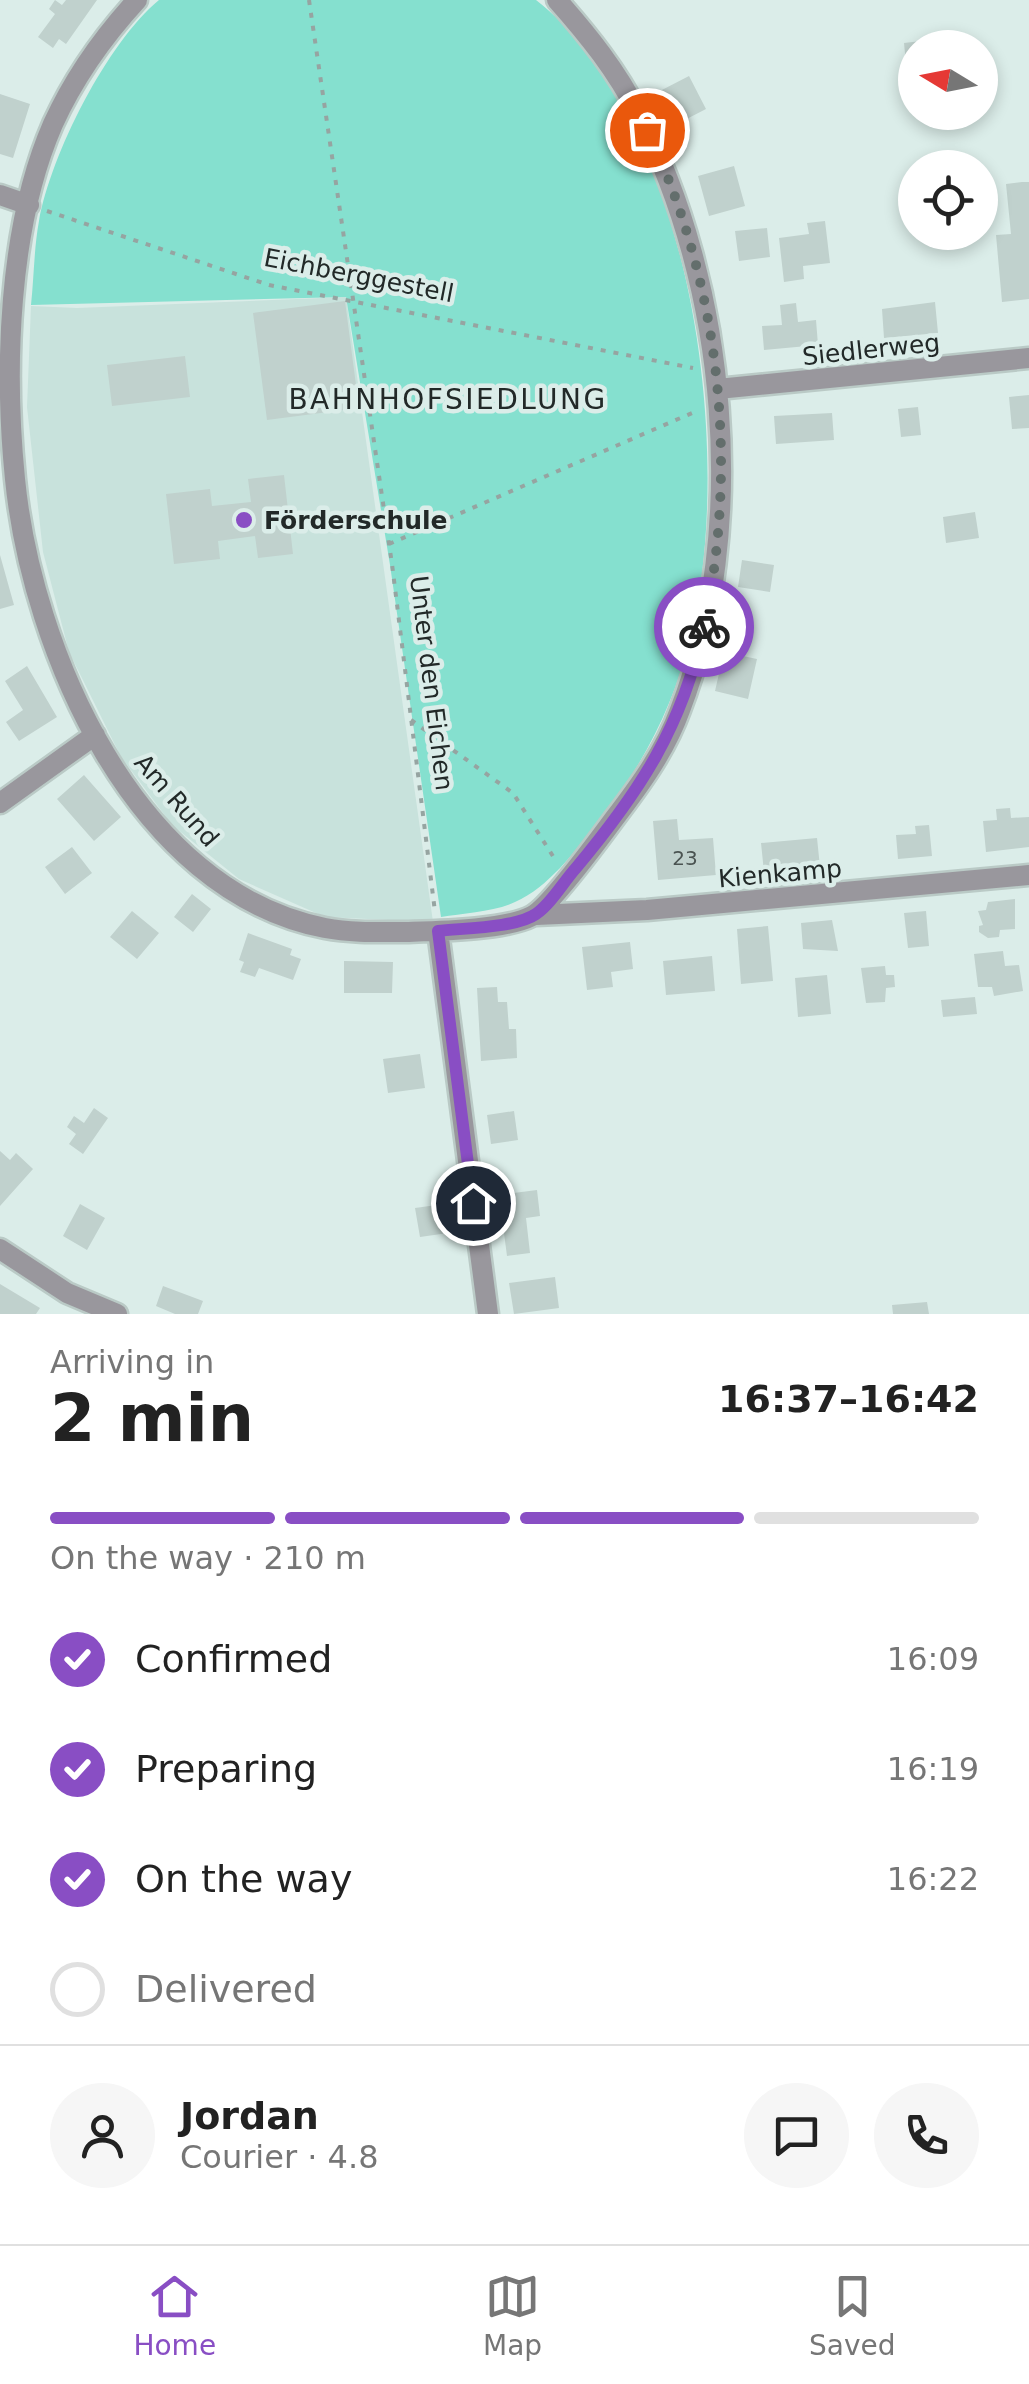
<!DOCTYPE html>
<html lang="en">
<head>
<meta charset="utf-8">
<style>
	:root { --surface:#fff; --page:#f6f6f6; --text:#222; --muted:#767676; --line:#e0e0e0; --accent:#894ec4 }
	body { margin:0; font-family:"DejaVu Sans",sans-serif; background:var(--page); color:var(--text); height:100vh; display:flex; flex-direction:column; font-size:38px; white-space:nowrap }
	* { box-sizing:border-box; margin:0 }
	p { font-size:32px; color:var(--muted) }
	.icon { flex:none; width:55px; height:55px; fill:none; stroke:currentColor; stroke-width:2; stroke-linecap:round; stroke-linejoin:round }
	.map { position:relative; height:1314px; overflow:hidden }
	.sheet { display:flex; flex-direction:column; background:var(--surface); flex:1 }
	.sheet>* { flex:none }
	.needle { width:65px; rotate:280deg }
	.buttons { position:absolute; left:898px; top:30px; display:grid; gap:20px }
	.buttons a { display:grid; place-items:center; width:100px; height:100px; border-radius:50%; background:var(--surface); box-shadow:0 5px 15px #0003; font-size:50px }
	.pin { position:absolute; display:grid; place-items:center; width:85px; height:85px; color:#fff; margin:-42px; border:5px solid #fff; border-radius:50%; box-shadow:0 2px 10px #0007 }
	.courier { position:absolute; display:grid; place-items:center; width:100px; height:100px; margin:-50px; border:8px solid #894ec4; border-radius:50%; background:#fff; color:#222; box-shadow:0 2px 12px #0007 }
	.summary em { font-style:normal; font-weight:700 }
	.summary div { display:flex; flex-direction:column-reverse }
	.summary { display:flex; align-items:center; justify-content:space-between; height:170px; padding:0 50px }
	h1 { font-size:65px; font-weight:700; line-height:75px }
	.bar { display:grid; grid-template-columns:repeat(4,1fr); gap:15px 10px; align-content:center; height:120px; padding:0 50px }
	.bar i { height:12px; border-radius:8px; background:var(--line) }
	.bar .on { background:var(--accent) }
	.bar p { grid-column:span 4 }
	.line { display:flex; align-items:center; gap:25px; padding:0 50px; border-top:2px solid var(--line) }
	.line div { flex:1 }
	.round { display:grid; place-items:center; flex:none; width:105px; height:105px; border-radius:52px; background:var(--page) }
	ol { padding:0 50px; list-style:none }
	li { display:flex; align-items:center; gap:30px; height:110px }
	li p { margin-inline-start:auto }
	li .icon { padding:10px; border-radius:50%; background:var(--accent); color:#fff; stroke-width:4 }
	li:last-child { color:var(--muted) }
	li i { width:55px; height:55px; border:5px solid var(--line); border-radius:50% }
	.tabs { display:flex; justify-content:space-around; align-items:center; height:140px; border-top:2px solid var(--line); background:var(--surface); font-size:28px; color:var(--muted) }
	.tabs a { display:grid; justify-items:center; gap:5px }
	.tabs .on { color:var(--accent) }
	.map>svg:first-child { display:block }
	.built { fill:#c8e2dc }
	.green { fill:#85e0cf }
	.building { fill:#c0d1cd }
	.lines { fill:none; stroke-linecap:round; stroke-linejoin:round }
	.minor-casing { stroke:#bacac6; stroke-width:25 }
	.path { stroke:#96a4a1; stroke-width:4; stroke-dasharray:5 8; stroke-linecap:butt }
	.minor { stroke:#99979d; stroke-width:20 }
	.done { stroke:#636e6c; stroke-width:10; stroke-dasharray:0 18 }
	.route { stroke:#894ec4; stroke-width:12 }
	.poi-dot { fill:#894ec4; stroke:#dbede9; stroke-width:4 }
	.labels { text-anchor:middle; stroke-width:9; stroke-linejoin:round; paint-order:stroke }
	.number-label { font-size:20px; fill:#4a5351 }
	.street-label { font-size:25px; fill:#222928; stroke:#dbede9 }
	.poi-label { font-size:25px; font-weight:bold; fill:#222928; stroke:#dbede9; text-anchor:start }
	.neighbourhood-label { font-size:28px; letter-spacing:2.5px; fill:#222928; stroke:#dbede9 }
</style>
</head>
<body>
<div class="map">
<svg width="1029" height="1314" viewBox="0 0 1029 1314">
	<rect width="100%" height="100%" fill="#dbede9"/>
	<path class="built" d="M346,297L433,922L325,917L239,879L172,825L121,757L69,652L43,552L27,407L31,306L77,308Z"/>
	<path class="green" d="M159,0H536C694,124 735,452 691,636C674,706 641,769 597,824C574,852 549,887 515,902C494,912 463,913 441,917L390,565L346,297L31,305C34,277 34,248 39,221C51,154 107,43 159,0Z"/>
	<path class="building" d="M55,0L62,5L66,0H97L66,44L59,39L53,48L38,37L55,14L49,9Z
		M930,40L931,48H915V84L908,85L904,43Z
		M689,76L706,109L675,125L658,92Z
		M0,94L30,104L13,158L0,154Z
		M734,166L745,206L709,216L698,176Z
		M1022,182H1029V299L1002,302L996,235L1011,234L1006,184Z
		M825,221L830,263L803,266L804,279L784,282L779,238L809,234L807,223Z
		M767,228L770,257L739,261L735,231Z
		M345,301L359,408L267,420L253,313Z
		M935,302L938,333L884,338L882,309Z
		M796,303L798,322L816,320L818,345L764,350L762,326L782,325L780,305Z
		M185,356L190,397L112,406L107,365Z
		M1029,395V428L1012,429L1009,397Z
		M918,407L921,435L901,437L898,409Z
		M832,413L834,440L776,444L774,416Z
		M284,475L293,554L258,558L255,536L218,541L220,559L174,564L166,494L210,489L212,506L251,502L248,479Z
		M975,512L979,538L946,543L943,517Z
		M0,555L14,605L0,609Z
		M742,560L774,565L770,592L738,587Z
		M724,652L757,659L748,699L715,691Z
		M27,666L57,717L19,741L6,722L23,710L5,681Z
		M84,775L121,817L94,841L57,799Z
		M1010,808L1011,818L1029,817V847L986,852L983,821L997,820L996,809Z
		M677,819L679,840L713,838L716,875L658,880L653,821Z
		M929,825L932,856L898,859L896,835L916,834L915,826Z
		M817,838L820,867L764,872L761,843Z
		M72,847L92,873L65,894L45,867Z
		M192,894L211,909L193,932L174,917Z
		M1015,899V929L1000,930L999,937L988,938L979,932V926L983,925L978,911L986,910L988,902Z
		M132,911L159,933L137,959L110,937Z
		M926,911L929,946L908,948L904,913Z
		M832,920L838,951L803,949L801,923Z
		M768,926L773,981L741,984L737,929Z
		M248,933L292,949L290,955L301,959L293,980L259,968L255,977L240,972L244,962L239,960Z
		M630,942L633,969L611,972L613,987L587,990L582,947Z
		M1003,951L1005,966L1019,965L1023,991L994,996L992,987H978L974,954Z
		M712,956L715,991L666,995L663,961Z
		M344,961L393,962L392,993H344Z
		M885,966L886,975H894L895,987L886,988L885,1002L866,1003L861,968Z
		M827,975L831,1014L798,1017L795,978Z
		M497,987L498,1002H507L509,1029H516L517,1058L481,1061L477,988Z
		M975,997L977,1014L943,1017L941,1000Z
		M420,1054L425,1088L388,1093L383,1059Z
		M94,1108L108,1118L83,1154L69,1144L76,1134L67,1127L74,1116L84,1123Z
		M514,1111L518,1140L491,1144L487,1115Z
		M0,1151L10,1160L16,1153L33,1169L0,1206Z
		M537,1190L540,1216L526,1218L530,1253L507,1256L499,1195Z
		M80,1204L105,1218L87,1250L63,1236Z
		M444,1204L448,1233L420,1237L415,1208Z
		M555,1277L559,1308L514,1314L509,1283Z
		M0,1284L40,1308L36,1314H0Z
		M163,1286L203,1301L198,1314H175L156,1306Z
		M927,1302L929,1314H893L892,1305Z"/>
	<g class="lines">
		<defs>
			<path id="minor" d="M137,0C103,37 74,78 53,124C8,227 4,369 15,479C32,650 135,891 325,928C352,933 379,932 406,932C437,931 505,930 532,916C549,907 600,838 614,819C640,785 665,751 680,710C750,529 727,283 638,113C617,71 588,35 557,0
				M0,195L29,205
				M718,389L1029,358
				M0,803L95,735
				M536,915L647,910L1029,875
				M438,931L488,1314
				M0,1249L67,1293L117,1314"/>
		</defs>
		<use href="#minor" class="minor-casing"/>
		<path class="path" d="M309,0L392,564L435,912
			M47,211L269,285L693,368
			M389,544L699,410
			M411,720L513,793L556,861"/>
		<use href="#minor" class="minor"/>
	</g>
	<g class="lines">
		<path class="done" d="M647,130C720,282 739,463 704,627"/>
		<path class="route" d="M473,1203L438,931C462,928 516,928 536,914C551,904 564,881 576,868C641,790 682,727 704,627"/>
	</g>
	<circle class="poi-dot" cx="244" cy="520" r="10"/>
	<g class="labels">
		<g class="number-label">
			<text x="685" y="865">23</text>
		</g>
		<g class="street-label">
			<text transform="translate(359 275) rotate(11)" y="9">Eichberggestell</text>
			<text transform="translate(871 349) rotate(-6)" y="9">Siedlerweg</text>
			<text transform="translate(432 683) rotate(83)" y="9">Unter den Eichen</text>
			<text transform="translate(177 800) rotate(49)" y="9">Am Rund</text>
			<text transform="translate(780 873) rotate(-5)" y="9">Kienkamp</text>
		</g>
		<g class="poi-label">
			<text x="264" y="529">Förderschule</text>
		</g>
		<g class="neighbourhood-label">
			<text x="448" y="409">BAHNHOFSIEDLUNG</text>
		</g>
	</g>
</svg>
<div class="buttons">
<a><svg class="needle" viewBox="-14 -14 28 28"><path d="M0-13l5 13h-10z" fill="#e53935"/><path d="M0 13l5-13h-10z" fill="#767676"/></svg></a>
<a><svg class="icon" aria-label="locate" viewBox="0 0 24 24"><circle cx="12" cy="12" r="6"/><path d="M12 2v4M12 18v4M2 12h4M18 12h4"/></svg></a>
</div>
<div class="pin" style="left:647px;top:130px;background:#ea580c"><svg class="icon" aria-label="bag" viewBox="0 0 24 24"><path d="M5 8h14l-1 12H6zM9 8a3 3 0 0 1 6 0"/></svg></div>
<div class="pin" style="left:473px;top:1203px;background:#1f2937"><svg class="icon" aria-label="home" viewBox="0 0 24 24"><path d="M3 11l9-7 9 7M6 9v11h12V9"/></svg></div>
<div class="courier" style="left:704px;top:627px"><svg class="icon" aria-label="bike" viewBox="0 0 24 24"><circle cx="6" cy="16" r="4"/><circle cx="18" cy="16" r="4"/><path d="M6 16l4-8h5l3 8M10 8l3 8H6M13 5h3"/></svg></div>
</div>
<section class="sheet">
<div class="summary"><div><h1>2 min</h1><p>Arriving in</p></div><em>16:37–16:42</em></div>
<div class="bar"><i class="on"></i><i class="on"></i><i class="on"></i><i></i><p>On the way · 210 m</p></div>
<ol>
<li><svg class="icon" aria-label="check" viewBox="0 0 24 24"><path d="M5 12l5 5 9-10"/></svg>Confirmed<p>16:09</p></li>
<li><svg class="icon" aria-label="check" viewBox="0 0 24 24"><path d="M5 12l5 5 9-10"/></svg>Preparing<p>16:19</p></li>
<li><svg class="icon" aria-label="check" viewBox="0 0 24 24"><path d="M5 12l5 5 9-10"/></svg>On the way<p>16:22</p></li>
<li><i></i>Delivered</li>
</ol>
<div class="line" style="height:180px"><a class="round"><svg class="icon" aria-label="person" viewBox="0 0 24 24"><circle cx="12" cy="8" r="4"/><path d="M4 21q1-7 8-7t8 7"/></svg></a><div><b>Jordan</b><p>Courier · 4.8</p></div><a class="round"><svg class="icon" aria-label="chat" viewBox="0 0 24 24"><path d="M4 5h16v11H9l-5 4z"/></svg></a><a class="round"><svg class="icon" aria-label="phone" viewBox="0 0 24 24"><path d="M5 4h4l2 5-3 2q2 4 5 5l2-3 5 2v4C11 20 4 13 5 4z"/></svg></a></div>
</section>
<nav class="tabs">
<a class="on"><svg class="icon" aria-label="home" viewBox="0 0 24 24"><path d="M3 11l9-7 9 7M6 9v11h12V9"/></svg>Home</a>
<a><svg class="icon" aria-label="map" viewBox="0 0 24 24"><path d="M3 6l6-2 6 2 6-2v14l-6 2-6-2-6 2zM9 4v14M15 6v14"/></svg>Map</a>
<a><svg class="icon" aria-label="saved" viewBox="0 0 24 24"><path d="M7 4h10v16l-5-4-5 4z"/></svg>Saved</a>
</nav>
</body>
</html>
